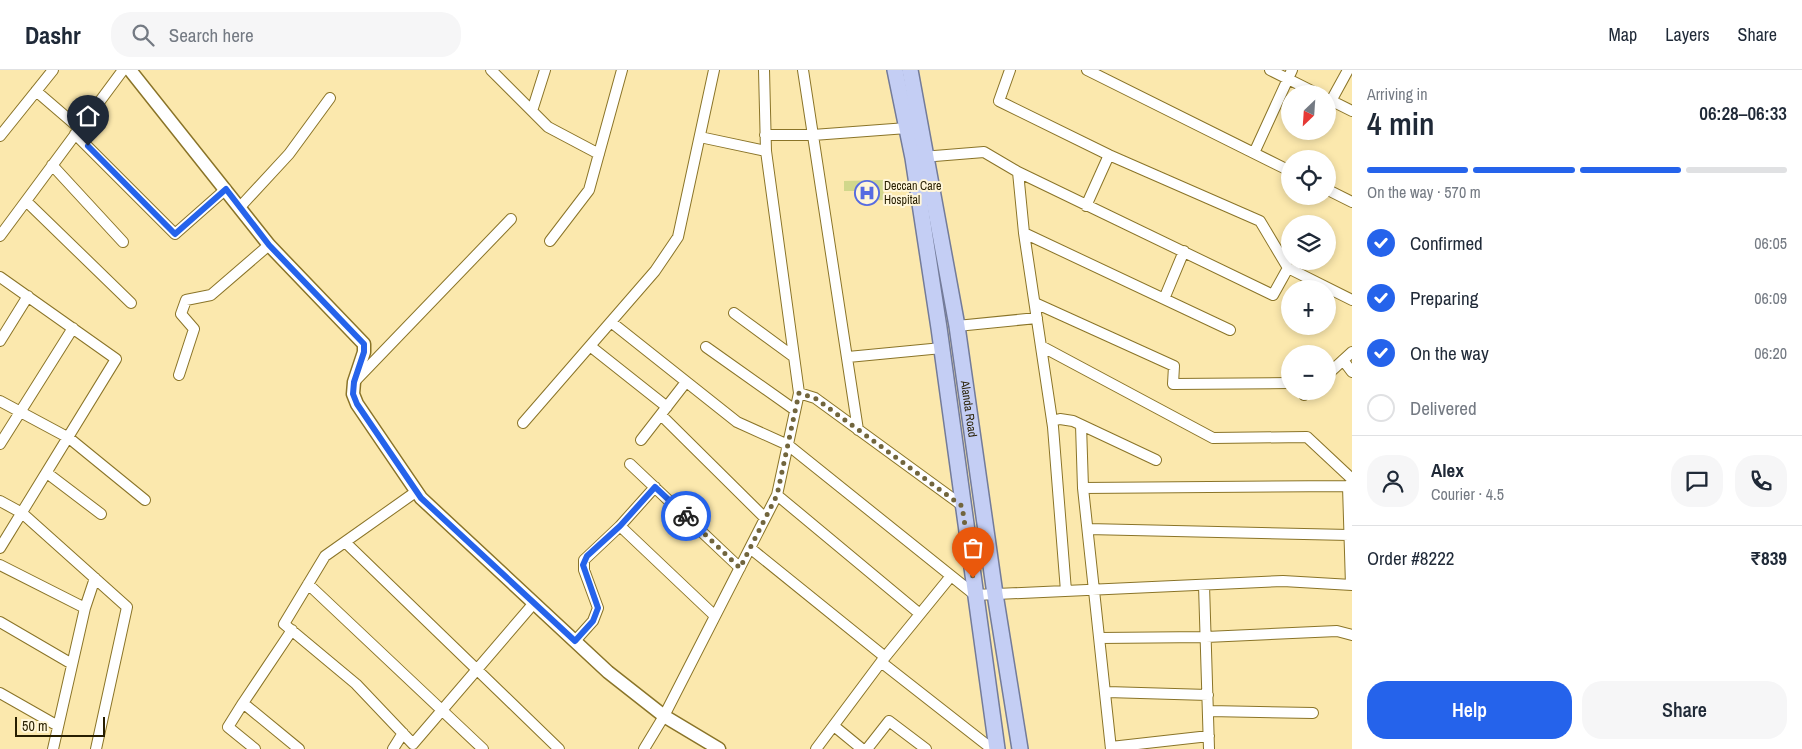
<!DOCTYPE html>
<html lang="en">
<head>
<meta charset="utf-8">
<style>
	:root { --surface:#fff; --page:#f6f6f7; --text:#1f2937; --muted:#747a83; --line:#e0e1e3; --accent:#2563eb }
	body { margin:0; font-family:"Archivo Narrow",sans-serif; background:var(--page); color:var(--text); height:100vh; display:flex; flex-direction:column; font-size:19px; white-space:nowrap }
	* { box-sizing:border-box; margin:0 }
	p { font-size:16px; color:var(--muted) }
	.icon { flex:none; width:28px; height:28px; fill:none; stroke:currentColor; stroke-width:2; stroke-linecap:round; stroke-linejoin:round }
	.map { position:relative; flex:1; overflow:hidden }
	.drawer { display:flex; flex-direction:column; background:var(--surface); width:450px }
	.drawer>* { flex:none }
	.needle { width:32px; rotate:205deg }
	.buttons { position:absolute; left:1281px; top:15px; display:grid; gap:10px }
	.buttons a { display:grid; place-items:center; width:55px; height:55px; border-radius:50%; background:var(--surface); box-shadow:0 2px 8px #0003; font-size:25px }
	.scale { position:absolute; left:15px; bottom:12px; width:90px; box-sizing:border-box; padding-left:5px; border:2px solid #271e00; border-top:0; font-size:14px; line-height:18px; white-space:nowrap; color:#271e00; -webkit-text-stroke:4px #fff6d9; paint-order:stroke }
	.pin { position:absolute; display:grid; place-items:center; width:42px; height:42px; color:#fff; margin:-51px -21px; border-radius:50% 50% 50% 0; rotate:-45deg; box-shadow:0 0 5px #0007 }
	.pin .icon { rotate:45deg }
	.courier { position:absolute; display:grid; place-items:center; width:50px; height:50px; margin:-25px; border:4px solid #2563eb; border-radius:50%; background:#fff; color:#222; box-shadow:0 1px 6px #0007 }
	.head em { font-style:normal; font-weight:600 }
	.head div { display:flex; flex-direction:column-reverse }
	.head { display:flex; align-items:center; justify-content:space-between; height:85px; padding:0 15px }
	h1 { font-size:32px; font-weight:600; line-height:38px }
	.bar { display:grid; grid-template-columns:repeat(4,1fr); gap:8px 5px; align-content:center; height:60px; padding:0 15px }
	.bar i { height:6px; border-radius:4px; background:var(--line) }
	.bar .selected { background:var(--accent) }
	.bar p { grid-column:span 4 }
	.line { display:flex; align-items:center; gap:12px; padding:0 15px; border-top:1px solid var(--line) }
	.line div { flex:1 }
	.round { display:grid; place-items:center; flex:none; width:52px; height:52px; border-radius:20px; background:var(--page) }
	ol { padding:0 15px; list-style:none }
	li { display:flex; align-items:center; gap:15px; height:55px }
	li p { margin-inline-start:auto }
	li .icon { padding:5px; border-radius:50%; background:var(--accent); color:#fff; stroke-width:4 }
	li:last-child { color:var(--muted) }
	li i { width:28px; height:28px; border:2px solid var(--line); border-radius:50% }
	.primary-button { display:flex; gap:10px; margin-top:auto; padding:10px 15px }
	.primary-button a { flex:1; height:58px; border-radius:20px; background:var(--accent); color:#fff; font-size:20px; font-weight:600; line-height:58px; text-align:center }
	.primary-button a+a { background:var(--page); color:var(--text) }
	header { display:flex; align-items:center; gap:30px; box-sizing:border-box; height:70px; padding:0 25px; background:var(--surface); border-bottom:1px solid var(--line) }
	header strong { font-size:24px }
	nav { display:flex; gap:28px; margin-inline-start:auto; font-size:18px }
	.search { width:350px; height:45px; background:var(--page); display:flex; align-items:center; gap:12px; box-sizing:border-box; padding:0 18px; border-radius:20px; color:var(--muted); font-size:19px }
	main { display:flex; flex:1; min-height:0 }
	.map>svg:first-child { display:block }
	.building { fill:#d1d78b }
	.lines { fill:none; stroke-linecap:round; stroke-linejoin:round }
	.minor-casing { stroke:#8a7428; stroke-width:12 }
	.tertiary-casing { stroke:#8a7428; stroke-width:15 }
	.primary-casing { stroke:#737b99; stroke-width:18 }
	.minor { stroke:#fff; stroke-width:10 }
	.tertiary { stroke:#fff; stroke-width:12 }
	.primary { stroke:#c4cef4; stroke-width:15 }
	.done { stroke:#71653d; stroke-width:5; stroke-dasharray:0 9 }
	.route { stroke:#2563eb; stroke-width:6 }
	.labels { text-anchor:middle; stroke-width:4; stroke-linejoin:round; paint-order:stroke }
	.poi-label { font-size:12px; fill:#271e00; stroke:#fff6d9; text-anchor:start }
	.street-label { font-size:12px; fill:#271e00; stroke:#fff6d9 }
</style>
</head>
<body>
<header>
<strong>Dashr</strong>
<div class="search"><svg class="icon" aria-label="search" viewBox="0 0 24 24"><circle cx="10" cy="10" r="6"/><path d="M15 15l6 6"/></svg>Search here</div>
<nav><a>Map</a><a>Layers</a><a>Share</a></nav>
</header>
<main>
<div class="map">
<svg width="1352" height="679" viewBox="0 0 1352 679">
	<rect width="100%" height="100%" fill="#fbe8ad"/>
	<path class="building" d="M883,110L884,130L856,131V121H844V111Z"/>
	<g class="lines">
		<defs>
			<path id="minor" d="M491,0L548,57L599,84
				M803,0L858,360
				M1010,0L999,31L1109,85L1260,151L1288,198
				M1087,0L1290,101
				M1270,0L1318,24
				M36,21L79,58
				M1328,29L1352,41
				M1331,31L1348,0
				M532,41L545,0
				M75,64L175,164L226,119
				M765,65H813L907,58
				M0,66L53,0
				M700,67L766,81
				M1254,83L1292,0
				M922,87L984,82L1018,102L1024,163L1053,357L1066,521
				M52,95L123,172
				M1018,102L1273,225L1288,198L1352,230
				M1328,120L1352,132
				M26,131L131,233
				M1086,136L1109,85
				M240,137L289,84L330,28
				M1024,163L1230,260
				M0,166L123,0
				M550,171L589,120L622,0
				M0,207L116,289L0,478
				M1164,229L1184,181
				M1035,233L1174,296L1173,314L1290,313
				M734,243L794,287
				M611,252L737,352L788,375L975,525L1283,511L1352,515
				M957,256L1037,248
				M0,271L28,226
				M590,276L667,337
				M1041,276L1213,368L1307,367L1352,409
				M706,277L795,340
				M848,287L942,278
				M1343,290L1352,302
				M1328,304L1352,282
				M179,305L194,259L181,244L186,230L211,225L269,175
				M356,310L511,149
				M799,323L815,328L963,436
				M1304,325L1309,321
				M0,331L69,368L145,430
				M661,345L765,448
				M1052,351L1060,349L1073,351L1156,390
				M523,353L655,201L678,167L714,0
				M1081,355L1083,418
				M641,370L686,312
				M0,374L73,258
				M630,394L740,498
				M47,403L101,444
				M1348,416L1351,515
				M655,417L620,456L715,546
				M417,421L325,486L284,554L356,614L413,674L534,533
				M777,425L920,544
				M0,431L22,443L127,537L96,679
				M1088,459L1349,465
				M345,472L559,679
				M750,478L885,587
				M0,495L85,538L53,679
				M951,506L881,592L992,679
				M308,514L483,679
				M1204,515L1209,679
				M85,538L95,508
				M0,552L72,594
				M292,560L243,633L299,679
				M1100,568L1206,567L1337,561L1352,565
				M575,571L593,551L598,538L584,500V490L620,456
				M1107,622L1208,625
				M0,623L58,656
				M243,633L228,657L255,679
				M1209,641L1313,643
				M834,656L862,679
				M1111,677L1209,666
				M393,679L403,663
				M644,679L664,646L777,425L799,323L766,81L764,0
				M816,679L881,592
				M867,679L889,651L926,679
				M1111,679L1083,418L1348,416L1352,412"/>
			<path id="tertiary" d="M130,0L269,175L364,274V282L354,312L353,324L357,334L421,428L608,602L664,646L719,679"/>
			<g id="primary">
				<path d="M895,0L913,88L939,258L997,679"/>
				<path id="s1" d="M910,0L957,256L995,524L1020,679"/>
			</g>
		</defs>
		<use href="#minor" class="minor-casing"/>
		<use href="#tertiary" class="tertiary-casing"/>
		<use href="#primary" class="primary-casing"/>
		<use href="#minor" class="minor"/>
		<use href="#tertiary" class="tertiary"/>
		<use href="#primary" class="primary"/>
	</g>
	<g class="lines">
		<path class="done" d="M686,446L740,498L777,425L799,323L815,328L962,436L973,508"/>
		<path class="route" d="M88,76L175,164L226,119L269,175L364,274V282L354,312L353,324L357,334L421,428L575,571L593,551L598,538L583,495L587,486L620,456L655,417L686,446"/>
	</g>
	<defs>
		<symbol id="hospital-ring" viewBox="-11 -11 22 22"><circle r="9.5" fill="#fff6d9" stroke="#566be1" stroke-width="1.5"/><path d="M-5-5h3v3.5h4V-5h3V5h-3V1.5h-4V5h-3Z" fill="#566be1"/></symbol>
	</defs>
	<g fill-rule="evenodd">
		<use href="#hospital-ring" x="853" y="109" width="28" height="28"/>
	</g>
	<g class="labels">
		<g class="poi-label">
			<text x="884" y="120">Deccan Care<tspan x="884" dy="14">Hospital</tspan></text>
		</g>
		<g class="street-label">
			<text dy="4" stroke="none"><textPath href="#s1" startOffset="344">Alanda Road</textPath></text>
		</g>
	</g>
</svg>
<div class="buttons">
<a><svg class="needle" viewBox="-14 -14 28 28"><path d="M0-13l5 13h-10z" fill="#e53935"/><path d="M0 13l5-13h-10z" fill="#747a83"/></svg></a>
<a><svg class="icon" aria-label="locate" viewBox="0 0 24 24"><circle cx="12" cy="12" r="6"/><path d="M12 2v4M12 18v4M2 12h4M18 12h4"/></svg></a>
<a><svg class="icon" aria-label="layers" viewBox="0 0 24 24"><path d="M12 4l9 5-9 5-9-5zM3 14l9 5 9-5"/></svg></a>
<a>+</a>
<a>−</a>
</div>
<div class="scale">50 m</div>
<div class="pin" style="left:973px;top:508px;background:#ea580c"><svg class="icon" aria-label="bag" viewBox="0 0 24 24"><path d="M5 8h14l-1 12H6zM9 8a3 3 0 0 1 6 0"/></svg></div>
<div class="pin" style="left:88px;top:76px;background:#1f2937"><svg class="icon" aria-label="home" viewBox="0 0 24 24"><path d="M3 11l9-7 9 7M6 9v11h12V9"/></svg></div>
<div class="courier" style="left:686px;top:446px"><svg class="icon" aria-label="bike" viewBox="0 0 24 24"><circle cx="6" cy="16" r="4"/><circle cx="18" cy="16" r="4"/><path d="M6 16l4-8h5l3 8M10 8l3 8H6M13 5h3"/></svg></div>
</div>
<section class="drawer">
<div class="head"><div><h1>4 min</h1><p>Arriving in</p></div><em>06:28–06:33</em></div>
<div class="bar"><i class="selected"></i><i class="selected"></i><i class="selected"></i><i></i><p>On the way · 570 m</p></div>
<ol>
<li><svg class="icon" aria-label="check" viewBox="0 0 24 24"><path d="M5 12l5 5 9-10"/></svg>Confirmed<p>06:05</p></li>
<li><svg class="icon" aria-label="check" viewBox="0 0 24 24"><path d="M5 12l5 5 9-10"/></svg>Preparing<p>06:09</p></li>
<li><svg class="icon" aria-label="check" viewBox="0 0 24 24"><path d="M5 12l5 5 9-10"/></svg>On the way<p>06:20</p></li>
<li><i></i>Delivered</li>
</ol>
<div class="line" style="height:90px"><a class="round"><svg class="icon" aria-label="person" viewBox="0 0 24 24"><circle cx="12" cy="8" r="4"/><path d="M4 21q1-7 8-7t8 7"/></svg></a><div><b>Alex</b><p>Courier · 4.5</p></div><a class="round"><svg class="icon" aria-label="chat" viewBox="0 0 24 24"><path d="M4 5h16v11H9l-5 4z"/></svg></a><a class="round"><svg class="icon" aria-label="phone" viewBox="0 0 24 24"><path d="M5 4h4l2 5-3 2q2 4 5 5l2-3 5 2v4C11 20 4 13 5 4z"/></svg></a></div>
<div class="line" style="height:65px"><div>Order #8222</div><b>₹839</b></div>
<div class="primary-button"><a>Help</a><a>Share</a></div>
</section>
</main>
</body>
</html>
